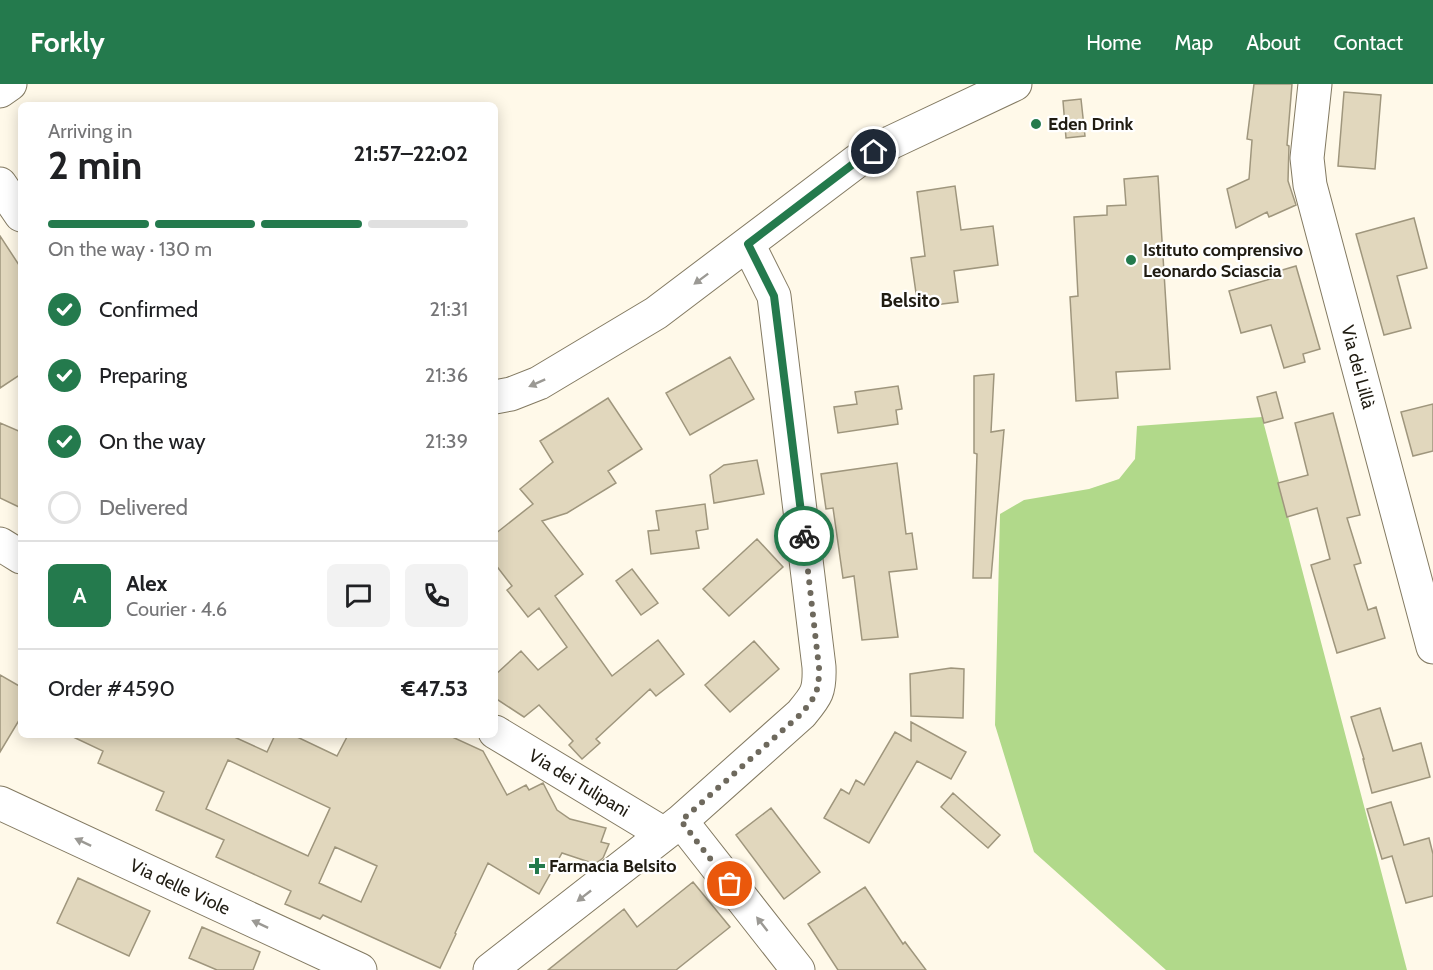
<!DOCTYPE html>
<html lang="en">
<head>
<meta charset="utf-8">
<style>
	:root { --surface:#fff; --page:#f2f2f2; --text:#202124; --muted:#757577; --line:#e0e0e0; --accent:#247a4d }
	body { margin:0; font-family:Cabin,sans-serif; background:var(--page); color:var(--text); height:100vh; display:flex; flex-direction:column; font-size:22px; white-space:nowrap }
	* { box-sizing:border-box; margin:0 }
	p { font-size:20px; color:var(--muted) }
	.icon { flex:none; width:33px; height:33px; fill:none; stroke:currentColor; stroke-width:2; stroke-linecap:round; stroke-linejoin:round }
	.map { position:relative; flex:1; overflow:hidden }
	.side { position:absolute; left:18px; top:18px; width:480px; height:636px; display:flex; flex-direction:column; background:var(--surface); border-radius:9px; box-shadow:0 3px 15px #0003 }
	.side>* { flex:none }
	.pin { position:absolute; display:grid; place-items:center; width:51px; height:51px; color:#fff; margin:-26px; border:3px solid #fff; border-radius:50%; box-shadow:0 2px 6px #0007 }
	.courier { position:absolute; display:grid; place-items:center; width:60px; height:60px; margin:-30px; border:4px solid #247a4d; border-radius:50%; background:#fff; color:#222; box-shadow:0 2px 8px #0007 }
	.head em { font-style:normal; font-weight:700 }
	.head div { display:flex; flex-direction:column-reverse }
	.head { display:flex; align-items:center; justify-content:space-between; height:102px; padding:0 30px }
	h1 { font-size:39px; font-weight:700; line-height:45px }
	.bar { display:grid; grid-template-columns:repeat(4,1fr); gap:9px 6px; align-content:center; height:72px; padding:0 30px }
	.bar i { height:8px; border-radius:4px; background:var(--line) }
	.bar .current { background:var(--accent) }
	.bar p { grid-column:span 4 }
	.line { display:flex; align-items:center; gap:15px; padding:0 30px; border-top:2px solid var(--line) }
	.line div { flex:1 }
	.round { display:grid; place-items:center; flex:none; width:63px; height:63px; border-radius:9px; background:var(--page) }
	ol { padding:0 30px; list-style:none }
	li { display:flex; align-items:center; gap:18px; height:66px }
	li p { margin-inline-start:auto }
	li .icon { padding:6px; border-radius:50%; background:var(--accent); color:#fff; stroke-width:4 }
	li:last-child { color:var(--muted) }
	li i { width:33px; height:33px; border:3px solid var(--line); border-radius:50% }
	header { display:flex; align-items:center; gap:36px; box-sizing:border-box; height:84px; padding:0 30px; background:var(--accent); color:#fff }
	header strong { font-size:28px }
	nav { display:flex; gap:33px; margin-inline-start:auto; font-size:21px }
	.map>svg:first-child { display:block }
	.green { fill:#b1d98a }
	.building { fill:#e1d7bd; stroke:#9f967d; stroke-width:1.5; fill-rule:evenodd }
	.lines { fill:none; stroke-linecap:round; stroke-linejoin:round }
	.minor-casing { stroke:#837a62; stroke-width:35 }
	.minor { stroke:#fff; stroke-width:33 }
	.oneway { fill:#9b9994 }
	.done { stroke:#6e695d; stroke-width:6; stroke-dasharray:0 10.8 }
	.route { stroke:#247a4d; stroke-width:8 }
	.poi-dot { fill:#247a4d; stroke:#fff; stroke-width:2 }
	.labels { text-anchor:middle; stroke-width:4.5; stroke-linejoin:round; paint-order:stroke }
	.poi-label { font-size:18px; font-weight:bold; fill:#201c12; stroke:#fff; text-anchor:start }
	.street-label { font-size:18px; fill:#201c12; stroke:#fff }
	.neighbourhood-label { font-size:20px; font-weight:bold; fill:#201c12; stroke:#fff }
</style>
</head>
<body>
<header>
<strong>Forkly</strong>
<nav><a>Home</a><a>Map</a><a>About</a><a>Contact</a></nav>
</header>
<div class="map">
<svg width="1433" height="886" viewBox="0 0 1433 886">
	<rect width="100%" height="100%" fill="#fff9e9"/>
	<path class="green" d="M1262,333L1407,886H1166L1034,768L995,641L1000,430L1024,416L1089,405L1119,395L1135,375L1137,342Z"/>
	<path class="building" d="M1254,0H1292L1287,61L1289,62L1288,97L1296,121L1269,133L1267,128L1236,144L1227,105L1249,95L1252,56L1247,55Z
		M1344,8L1381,11L1375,85L1338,82Z
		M1081,15L1085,52L1066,54L1063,17Z
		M1158,92L1170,285L1116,288L1118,314L1076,317L1070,213L1078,212L1074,133L1107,131V122L1126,121L1124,95Z
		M955,102L961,146L993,142L998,181L954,187L958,218L918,223L911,174L925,172L917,108Z
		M1414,134L1427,184L1397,192L1411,244L1384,251L1356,150Z
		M0,152L21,184V290L0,304Z
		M1296,182L1320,265L1303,270L1305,278L1284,284L1271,241L1241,249L1229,207L1274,194L1272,189Z
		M730,273L754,315L690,351L666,309Z
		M994,290L991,348L1004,346L991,494H973L977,370L974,369V292Z
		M898,302L902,325L896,326L898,340L838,349L834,323L857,320L855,308Z
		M1276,308L1283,334L1264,339L1257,313Z
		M608,314L642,365L608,387L616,399L567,429L542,437L583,490L555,512L612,592L658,556L684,590L656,612L650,605L596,655L600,659L582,675L569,661L573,657L539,621L524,633L495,614V591L521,567L538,586L567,563L539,524L528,533L507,506L512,502L495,480V450L533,420L520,405L553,378L540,357Z
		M1433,320V367L1413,372L1401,328Z
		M1333,329L1360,431L1347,434L1361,479L1354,481L1368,526L1376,523L1385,554L1337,569L1311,481L1330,475L1317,424L1287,433L1278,399L1308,391L1295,339Z
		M0,339L21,348V424L0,414Z
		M757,376L764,410L714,419L710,391L724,381Z
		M897,379L906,450L912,449L917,485L889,488L898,553L862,556L854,492L843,494L833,424L826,425L821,390Z
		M705,420L708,445L696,447L699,464L651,470L648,447L659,446L656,427Z
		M757,455L783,483L729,532L703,505Z
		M632,485L658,519L641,531L616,497Z
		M754,557L779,585L730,628L705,601Z
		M951,584L964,585L963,634L911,632L910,590Z
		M0,591L21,603V633L0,668Z
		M1380,624L1393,667L1421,659L1430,693L1372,709L1363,675H1364L1351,633Z
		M911,638L966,668L951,695L917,677L869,759L824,734L841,705L849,710L856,696L864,701L895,648L911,657Z
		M69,651H230L267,668L275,651H293L337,672L348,651H448L483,667L507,711L526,701L529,706L543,699L557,726L570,735L606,744L601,758L609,760L603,774L595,780L562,769L539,810L488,779L455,849L456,850L440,884L323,831L320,835L285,820L291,807L216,773L224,756L156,726L164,708L98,679L103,667ZM228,676L330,724L308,772L206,725ZM335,763L377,782L361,818L319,799Z
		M953,709L1000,751L988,764L941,723Z
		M1391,718L1404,761L1429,754L1433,770V812L1406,819L1392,772L1382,775L1367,725Z
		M771,724L820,788L784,815L736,751Z
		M78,794L150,827L129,872L57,839Z
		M693,798L730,843L676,886H548L624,825L637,843Z
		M865,803L903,860L905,858L926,886H838L808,840Z
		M202,843L260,868L253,886H217L189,874Z"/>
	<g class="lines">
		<defs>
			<path id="minor" d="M1315,0L1307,74L1310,101L1433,563
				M0,7L10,0
				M0,100L21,131
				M495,313L511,310L539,299L656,229L857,77L892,58L1015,0
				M0,460L21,473
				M495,648L664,750
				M0,719L360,886
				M681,737L798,886
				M490,886L681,737L801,630C816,612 820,608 819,583L774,212L748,160"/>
		</defs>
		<use href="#minor" class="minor-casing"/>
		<use href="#minor" class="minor"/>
	</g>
	<defs><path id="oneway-solid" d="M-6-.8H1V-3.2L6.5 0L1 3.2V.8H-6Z" transform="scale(1.5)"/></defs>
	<g class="oneway">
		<use href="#oneway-solid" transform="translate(701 195) rotate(143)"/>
		<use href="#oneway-solid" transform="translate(537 299) rotate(156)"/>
		<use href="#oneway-solid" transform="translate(83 758) rotate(-155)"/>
		<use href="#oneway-solid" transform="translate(584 812) rotate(142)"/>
		<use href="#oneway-solid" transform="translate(260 840) rotate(-155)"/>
		<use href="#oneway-solid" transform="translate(762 840) rotate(-128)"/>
	</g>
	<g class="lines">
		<path class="done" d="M730,800L681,737L801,630C816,612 819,608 819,584L804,452"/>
		<path class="route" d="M804,452L774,212L748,160L857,77L874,68"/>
	</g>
	<g class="poi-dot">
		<circle cx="1036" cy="40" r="6"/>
		<circle cx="1131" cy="176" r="6"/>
		<path d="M534 773h6v6h6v6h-6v6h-6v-6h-6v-6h6z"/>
	</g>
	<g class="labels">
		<g class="poi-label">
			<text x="1048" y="46">Eden Drink</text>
			<text x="1143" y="172">Istituto comprensivo<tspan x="1143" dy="21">Leonardo Sciascia</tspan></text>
			<text x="549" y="788">Farmacia Belsito</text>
		</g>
		<g class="street-label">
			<text transform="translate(1358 283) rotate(75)" y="6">Via dei Lillà</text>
			<text transform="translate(579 699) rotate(31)" y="6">Via dei Tulipani</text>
			<text transform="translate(180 803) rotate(25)" y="6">Via delle Viole</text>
		</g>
		<g class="neighbourhood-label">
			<text x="910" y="223">Belsito</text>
		</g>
	</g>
</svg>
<div class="pin" style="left:730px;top:800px;background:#ea580c"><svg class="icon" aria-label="bag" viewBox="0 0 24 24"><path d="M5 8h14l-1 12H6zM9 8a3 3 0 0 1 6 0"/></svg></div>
<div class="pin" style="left:874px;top:68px;background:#1f2937"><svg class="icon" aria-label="home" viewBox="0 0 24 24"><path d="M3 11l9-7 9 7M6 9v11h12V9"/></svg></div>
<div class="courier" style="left:804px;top:452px"><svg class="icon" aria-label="bike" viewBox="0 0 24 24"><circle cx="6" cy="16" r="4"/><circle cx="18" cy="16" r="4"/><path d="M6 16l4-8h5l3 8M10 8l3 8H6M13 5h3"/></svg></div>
<section class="side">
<div class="head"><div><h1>2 min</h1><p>Arriving in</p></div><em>21:57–22:02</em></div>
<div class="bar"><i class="current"></i><i class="current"></i><i class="current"></i><i></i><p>On the way · 130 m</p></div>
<ol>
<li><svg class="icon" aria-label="check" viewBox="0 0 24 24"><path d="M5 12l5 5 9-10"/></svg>Confirmed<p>21:31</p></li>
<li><svg class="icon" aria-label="check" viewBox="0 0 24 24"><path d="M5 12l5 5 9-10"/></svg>Preparing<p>21:36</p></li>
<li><svg class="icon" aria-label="check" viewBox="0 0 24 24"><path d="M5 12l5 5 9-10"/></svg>On the way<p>21:39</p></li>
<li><i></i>Delivered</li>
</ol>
<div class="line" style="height:108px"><b class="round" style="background:var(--accent);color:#fff">A</b><div><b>Alex</b><p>Courier · 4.6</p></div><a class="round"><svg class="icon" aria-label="chat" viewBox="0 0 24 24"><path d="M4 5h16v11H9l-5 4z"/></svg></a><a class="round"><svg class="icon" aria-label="phone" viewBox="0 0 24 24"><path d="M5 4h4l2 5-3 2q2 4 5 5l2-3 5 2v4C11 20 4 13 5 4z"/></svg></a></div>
<div class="line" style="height:78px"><div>Order #4590</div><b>€47.53</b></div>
</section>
</div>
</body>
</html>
